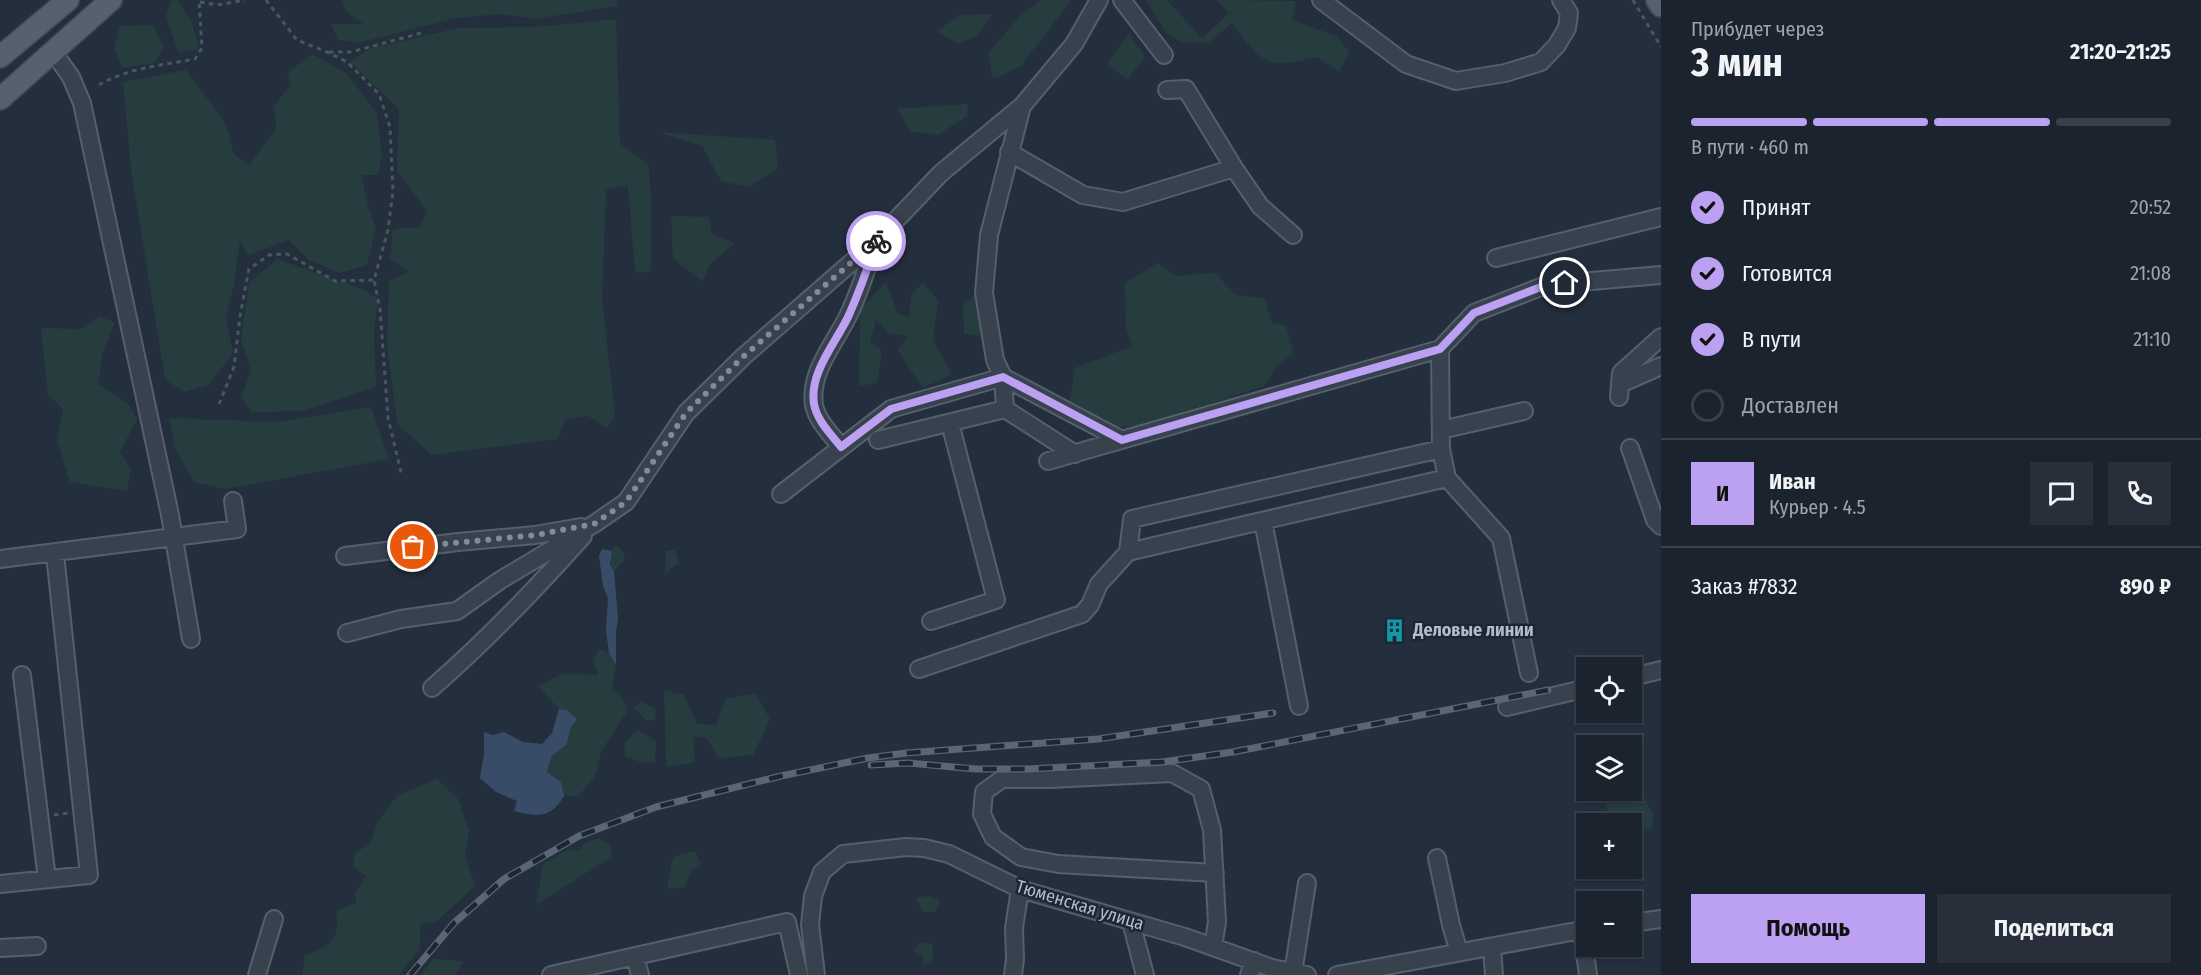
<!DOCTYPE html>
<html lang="ru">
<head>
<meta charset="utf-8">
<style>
	:root { --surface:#1b232e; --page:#282f3a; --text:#f1f3f6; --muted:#a0a4aa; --line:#39404a; --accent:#bca0f2 }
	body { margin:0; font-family:"Fira Sans Condensed",sans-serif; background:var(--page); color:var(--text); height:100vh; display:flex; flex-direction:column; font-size:22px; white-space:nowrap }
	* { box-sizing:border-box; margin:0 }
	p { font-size:20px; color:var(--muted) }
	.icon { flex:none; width:33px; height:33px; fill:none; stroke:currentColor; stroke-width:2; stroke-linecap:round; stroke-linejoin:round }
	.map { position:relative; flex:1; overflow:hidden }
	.panel { display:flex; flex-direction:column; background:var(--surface); width:540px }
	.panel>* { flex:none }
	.fabs { position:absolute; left:1576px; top:657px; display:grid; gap:12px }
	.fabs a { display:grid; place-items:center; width:66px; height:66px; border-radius:0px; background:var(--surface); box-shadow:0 2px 4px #0004,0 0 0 2px var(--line); font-size:30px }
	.pin { position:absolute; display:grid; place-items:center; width:51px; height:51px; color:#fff; margin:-26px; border:3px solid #fff; border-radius:50%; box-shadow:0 2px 6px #0007 }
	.courier { position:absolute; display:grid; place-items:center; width:60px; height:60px; margin:-30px; border:4px solid #bca0f2; border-radius:50%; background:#fff; color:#222; box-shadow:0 2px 8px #0007 }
	.overview em { font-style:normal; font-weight:700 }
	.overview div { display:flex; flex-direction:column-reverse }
	.overview { display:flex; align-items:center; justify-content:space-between; height:102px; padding:0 30px }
	h1 { font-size:39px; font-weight:700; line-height:45px }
	.bar { display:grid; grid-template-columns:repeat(4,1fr); gap:9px 6px; align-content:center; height:72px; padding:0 30px }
	.bar i { height:8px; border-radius:4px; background:var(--line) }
	.bar .selected { background:var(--accent) }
	.bar p { grid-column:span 4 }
	.line { display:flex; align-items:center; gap:15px; padding:0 30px; border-top:2px solid var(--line) }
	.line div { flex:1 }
	.round { display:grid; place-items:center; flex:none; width:63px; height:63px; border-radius:0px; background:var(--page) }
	ol { padding:0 30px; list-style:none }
	li { display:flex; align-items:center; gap:18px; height:66px }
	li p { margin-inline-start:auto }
	li .icon { padding:6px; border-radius:50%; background:var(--accent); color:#111; stroke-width:4 }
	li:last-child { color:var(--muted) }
	li i { width:33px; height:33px; border:3px solid var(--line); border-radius:50% }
	.button { display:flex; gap:12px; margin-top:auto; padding:12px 30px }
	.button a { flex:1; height:69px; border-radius:0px; background:var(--accent); color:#111; font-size:24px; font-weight:700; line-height:69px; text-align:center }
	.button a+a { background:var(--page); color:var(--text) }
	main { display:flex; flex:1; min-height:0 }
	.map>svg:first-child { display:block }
	.green { fill:#263c3f }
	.water { fill:#394c67 }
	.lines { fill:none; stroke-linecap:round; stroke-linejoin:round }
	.minor-casing { stroke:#565f6c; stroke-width:20 }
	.major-casing { stroke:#414a57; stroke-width:24 }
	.path { stroke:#44595c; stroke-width:3; stroke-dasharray:4.5 4.5; stroke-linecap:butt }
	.minor { stroke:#38414e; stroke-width:16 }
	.major { stroke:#56606e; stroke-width:21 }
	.rail-casing { stroke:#5a6575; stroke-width:7 }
	.rail { stroke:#1d2633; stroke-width:4.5; stroke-dasharray:14; stroke-linecap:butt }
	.done { stroke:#828b98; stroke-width:6; stroke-dasharray:0 10.8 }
	.route { stroke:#bca0f2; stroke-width:8 }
	.labels { text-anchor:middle; stroke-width:5; stroke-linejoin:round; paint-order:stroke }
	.poi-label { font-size:18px; font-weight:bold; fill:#b4bcc9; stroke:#1d2633; text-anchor:start }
	.street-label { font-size:18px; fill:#b4bcc9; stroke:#1d2633 }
</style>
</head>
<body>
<main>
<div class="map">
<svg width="1661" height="975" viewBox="0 0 1661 975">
	<rect width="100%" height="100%" fill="#242f3e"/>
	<path class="green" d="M172,0H177L191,20L199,49L178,52L166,16Z
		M342,0H617V6L534,19L499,14L457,18L357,43L338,40L331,24H364L346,12Z
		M1040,0H1071L1021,66L993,79L988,53L1019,17Z
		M1146,0H1167L1202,38L1229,13L1217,0L1296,1L1292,20L1336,36L1349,51L1340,72L1317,57C1264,70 1264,64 1232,23L1209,43L1180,42L1166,33Z
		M992,14L977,37L957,43L937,31L960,15Z
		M616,19L620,144L649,165L651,201V271L635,273L628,185L606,190L602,301L615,416L607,428L588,416L565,419L558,439L432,455L397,424L387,345L389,281L410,271L390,260L393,229L420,227L427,210L397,172L399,109L350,62L369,49L458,28L535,27Z
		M153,25L164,47L154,63L123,68L114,48L120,26Z
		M1129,34L1145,57L1127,80L1107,63Z
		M312,54L346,73L377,113L382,154L378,175H361L368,207L376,228L367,265L340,273L308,259L289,240L248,255L240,240L234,285L226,318L233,353L209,385L184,392L165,379L131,169L123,82L186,70L225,122L234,154L249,165L276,130L274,106L291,84L287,73Z
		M968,104L967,116L938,135L911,131L897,109Z
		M658,132L775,140L778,169L748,187L721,181L702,146Z
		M671,216L709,217L712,234L735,243L711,263L702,281L673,259Z
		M277,259L364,290L378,299L374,330L376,387L303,411L251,412L241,398L251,371L241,339L249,283Z
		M1158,263L1176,276L1215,273L1236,295L1265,298L1271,322L1286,326L1293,353L1277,366L1264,386L1143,425L1118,427L1070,402L1075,368L1132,346L1126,327L1125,283Z
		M886,282L898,314L909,317L911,296L923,282L938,301L933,340L952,374L923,388L897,350L908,336L890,334L876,320L870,342L882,351L877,383L859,386L860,309Z
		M977,294L985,336L964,334L963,305Z
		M100,316L115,323L103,351L98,384L128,403L137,419L120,452L131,469L127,491L70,482L57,440L63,409L48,395L41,328L83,329Z
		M371,407L389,459L225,489L194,482L175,449L169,418L276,422Z
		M616,545L625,554L624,561L614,572C610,563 609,554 616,545Z
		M675,550L679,563L665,573L666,551Z
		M599,649L609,653L616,665L612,690L622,697L628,710L602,750L594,778L578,796H564L561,782L547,772L551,757L567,744L570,729L567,710L559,709L538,686L562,674L599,675L593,661Z
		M664,690L684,695L697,724L716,725L726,699L755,693L770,719L753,755L718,758L707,738L693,737L695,762L666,767Z
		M641,701L656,709L655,721L646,720L633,708Z
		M638,730L656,741L655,762L644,763L625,757L624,743Z
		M437,779L458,799L469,831L465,856L475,886L436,922L420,924V949L399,975H362L360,972L359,975H302L305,955C331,945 340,941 336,911L356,903L355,893L366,876L353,867L355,853L370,844L377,822L398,795Z
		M1626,793L1644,798L1654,815L1651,829H1632V824L1611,823L1606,804L1615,797Z
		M600,838L611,846V857L536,905L543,864L567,850L579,851L586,842Z
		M695,851L701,864L691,870L685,887L667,889L673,857Z
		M928,896L940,900L935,912H922L916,898Z
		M920,942L932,944L934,958L924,966L923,957L913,950Z
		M433,959L464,961L455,975H421Z"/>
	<path class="water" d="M602,549L612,551L610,564L614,572L618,619L616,631V665L609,653L606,630L608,598L603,586L599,556Z
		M559,709L567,710L577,719L570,729L567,744L551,757L547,772L561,782L564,796C550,820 537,816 514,811L517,801L496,792L480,778L484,754V732L493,735L504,732L523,742L542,744L552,733Z"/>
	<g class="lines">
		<defs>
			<path id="minor" d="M1122,0L1164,55
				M1321,0L1406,64L1456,81L1505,73L1541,62L1557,45L1567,28L1569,13L1561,0
				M54,53L71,77L82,103L170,515L191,639
				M1022,106L989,235L984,293L995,360L1003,377L1122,440
				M1009,152L1083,195L1123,202L1234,168L1186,89L1167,90
				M1234,168L1260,206L1293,235
				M1496,258L1661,217
				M1440,349L1441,449L1447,478L1501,538L1529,673
				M1620,384L1661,366
				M1619,397L1621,373L1661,337
				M1441,430L1524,411
				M878,440L1005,409L1075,454
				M841,447C831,434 817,421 814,405C809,372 835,343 848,316C860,292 867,266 876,242
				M1630,448L1655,520L1661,526
				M1048,461L1440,349L1474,313L1546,285L1661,275
				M781,494L891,409L1003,377L1005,409
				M1263,521L1299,706
				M1128,552L1132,519L1441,449
				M345,556L458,542L535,535L581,527
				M0,559L237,529L233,501
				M931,621L996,600L950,423
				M347,633L401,619L457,611L499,581L594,524L626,502L686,413L744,356L876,241L941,173L1022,106L1074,44L1099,0
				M919,669L1082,614L1090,605L1099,584L1128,552L1447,478
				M22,675L47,879
				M1632,677L1661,670
				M432,688C487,640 534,591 583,536
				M1507,707L1587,688
				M1437,858L1451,925L1459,952
				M0,884L89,875L55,554
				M1131,922L1145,975
				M1632,923L1661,919
				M1582,930L1588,975
				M1213,947L1217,922L1212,830L1201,789L1172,773L1050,779H1002L984,792L982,814L993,837L1021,857L1058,864L1215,873
				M1492,947L1494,975
				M0,948L37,946
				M635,956L640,975
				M1293,973L1307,883
				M257,975L274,919
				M551,975L787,922L799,975
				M816,975L810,925L813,896L822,872L843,854L906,847L924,848L949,854L1020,889L1185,937L1272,968L1307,975
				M1013,975L1015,959L1014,928L1020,889
				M1249,975L1254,961
				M1337,975L1587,929"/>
			<path id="major" d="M1657,0L1661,6
				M0,57L68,0
				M0,99L111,0"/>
		</defs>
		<use href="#minor" class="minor-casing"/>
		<use href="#major" class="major-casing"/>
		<path class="path" d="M266,0L297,40L327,52L347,62L379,94L390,127L393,191L388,230L374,280L380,309L388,418L402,476
			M1633,0L1661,47
			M200,2L217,5L245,0
			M329,52H351L425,32
			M99,85C128,68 163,65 195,59L202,48L199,0
			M219,404L234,367L240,316L249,269L269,255L287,254L335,281L374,280
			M54,815L68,813"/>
		<use href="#minor" class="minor"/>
		<use href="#major" class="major"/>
		<defs>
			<path id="rail" d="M871,765L908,763L976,769H1028L1162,762L1233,752L1548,690
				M410,975L454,923L504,879L579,836L656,807L781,776L868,758L906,753L1098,739L1273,713"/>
		</defs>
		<use href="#rail" class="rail-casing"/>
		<use href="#rail" class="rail"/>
	</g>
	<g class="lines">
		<path class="done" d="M413,547L536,535L594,524L626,502L686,413L744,356L876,241"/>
		<path class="route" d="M876,241C869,265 859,292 849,315C836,343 809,372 814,404C817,421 831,434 841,447L891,409L1003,377L1122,440L1440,349L1474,313L1546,285L1565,283"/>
	</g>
	<defs>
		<symbol id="building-bare" viewBox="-9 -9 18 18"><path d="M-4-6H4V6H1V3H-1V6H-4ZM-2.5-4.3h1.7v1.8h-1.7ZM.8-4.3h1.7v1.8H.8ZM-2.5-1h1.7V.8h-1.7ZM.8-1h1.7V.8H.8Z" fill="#0f9aa8" stroke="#1d2633" stroke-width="2.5" paint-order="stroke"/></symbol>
	</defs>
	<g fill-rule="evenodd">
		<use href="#building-bare" x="1378" y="614" width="33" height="33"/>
	</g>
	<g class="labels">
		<g class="poi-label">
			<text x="1413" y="636">Деловые линии</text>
		</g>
		<g class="street-label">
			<text transform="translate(1080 905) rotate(17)" y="6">Тюменская улица</text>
		</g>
	</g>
</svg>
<div class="fabs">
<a><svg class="icon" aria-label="locate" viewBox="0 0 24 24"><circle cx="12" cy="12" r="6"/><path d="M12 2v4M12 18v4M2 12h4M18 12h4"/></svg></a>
<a><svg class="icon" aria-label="layers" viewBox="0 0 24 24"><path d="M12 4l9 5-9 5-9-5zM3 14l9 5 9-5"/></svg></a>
<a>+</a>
<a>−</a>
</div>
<div class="pin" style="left:413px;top:547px;background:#ea580c"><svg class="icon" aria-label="bag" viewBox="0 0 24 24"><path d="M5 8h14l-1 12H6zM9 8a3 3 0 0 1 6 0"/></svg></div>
<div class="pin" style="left:1565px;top:283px;background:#1f2937"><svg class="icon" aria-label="home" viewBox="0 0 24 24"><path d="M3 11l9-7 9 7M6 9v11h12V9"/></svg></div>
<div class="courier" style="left:876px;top:241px"><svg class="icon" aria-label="bike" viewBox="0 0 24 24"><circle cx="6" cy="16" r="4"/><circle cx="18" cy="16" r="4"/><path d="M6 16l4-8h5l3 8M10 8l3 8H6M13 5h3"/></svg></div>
</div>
<section class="panel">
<div class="overview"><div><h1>3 мин</h1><p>Прибудет через</p></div><em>21:20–21:25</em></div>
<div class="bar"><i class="selected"></i><i class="selected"></i><i class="selected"></i><i></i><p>В пути · 460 m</p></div>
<ol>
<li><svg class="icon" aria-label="check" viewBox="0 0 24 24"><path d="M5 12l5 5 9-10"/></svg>Принят<p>20:52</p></li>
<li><svg class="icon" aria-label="check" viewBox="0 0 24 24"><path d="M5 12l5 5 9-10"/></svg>Готовится<p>21:08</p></li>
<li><svg class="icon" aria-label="check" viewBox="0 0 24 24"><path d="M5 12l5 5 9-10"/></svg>В пути<p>21:10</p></li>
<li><i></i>Доставлен</li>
</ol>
<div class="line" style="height:108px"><b class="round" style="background:var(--accent);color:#111">И</b><div><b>Иван</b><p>Курьер · 4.5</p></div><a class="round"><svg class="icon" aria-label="chat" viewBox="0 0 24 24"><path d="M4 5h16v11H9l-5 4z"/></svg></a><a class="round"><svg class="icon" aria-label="phone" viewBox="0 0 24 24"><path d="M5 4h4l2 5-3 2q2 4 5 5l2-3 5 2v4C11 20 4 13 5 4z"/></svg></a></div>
<div class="line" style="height:78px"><div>Заказ #7832</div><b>890 ₽</b></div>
<div class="button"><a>Помощь</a><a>Поделиться</a></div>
</section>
</main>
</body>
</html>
